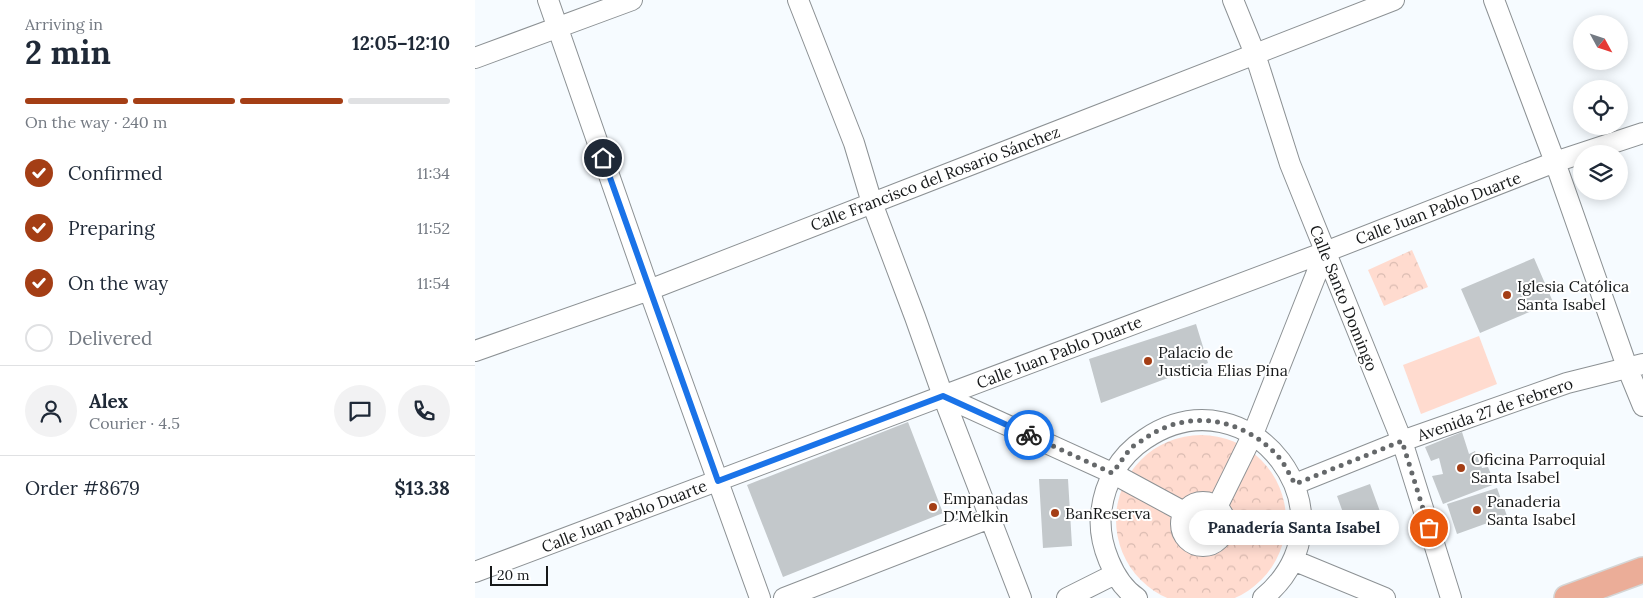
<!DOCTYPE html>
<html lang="en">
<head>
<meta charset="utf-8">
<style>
	:root { --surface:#fff; --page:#f2f2f3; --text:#1f2937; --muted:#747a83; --line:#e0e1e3; --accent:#a43e15 }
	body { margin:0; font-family:Lora,serif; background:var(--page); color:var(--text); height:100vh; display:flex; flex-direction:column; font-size:19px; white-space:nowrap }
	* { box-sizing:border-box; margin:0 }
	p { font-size:16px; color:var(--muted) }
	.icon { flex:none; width:28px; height:28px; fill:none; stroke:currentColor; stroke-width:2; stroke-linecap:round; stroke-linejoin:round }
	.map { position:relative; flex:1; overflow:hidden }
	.details { display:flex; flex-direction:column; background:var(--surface); width:475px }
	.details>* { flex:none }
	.needle { width:32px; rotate:130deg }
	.tools { position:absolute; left:1098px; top:15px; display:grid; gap:10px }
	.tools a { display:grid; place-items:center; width:55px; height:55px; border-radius:50%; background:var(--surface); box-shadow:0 2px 12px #0003; font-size:25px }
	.scale { position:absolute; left:15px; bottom:12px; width:58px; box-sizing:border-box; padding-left:5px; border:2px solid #17191a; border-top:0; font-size:14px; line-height:18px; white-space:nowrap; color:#17191a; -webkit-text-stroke:4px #fff; paint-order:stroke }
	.pin { position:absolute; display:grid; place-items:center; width:42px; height:42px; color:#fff; margin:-21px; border:2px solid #fff; border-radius:50%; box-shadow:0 1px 5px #0007 }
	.courier { position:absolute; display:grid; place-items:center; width:50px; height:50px; margin:-25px; border:4px solid #1a73e8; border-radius:50%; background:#fff; color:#222; box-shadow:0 1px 6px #0007 }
	.bubble { position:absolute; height:35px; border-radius:18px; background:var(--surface); box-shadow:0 2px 12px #0003; font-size:16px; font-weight:700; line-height:35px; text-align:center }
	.head em { font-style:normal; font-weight:700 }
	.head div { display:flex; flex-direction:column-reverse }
	.head { display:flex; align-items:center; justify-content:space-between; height:85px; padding:0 25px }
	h1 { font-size:32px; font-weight:700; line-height:38px }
	.bar { display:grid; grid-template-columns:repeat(4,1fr); gap:8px 5px; align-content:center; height:60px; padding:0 25px }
	.bar i { height:6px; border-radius:4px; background:var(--line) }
	.bar .selected { background:var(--accent) }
	.bar p { grid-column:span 4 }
	.line { display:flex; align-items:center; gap:12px; padding:0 25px; border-top:1px solid var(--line) }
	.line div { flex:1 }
	.round { display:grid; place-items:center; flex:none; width:52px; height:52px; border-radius:26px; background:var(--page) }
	ol { padding:0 25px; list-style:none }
	li { display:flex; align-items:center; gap:15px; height:55px }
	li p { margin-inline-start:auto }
	li .icon { padding:5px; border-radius:50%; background:var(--accent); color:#fff; stroke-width:4 }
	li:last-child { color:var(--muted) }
	li i { width:28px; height:28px; border:2px solid var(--line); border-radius:50% }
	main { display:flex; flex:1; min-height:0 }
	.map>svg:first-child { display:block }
	.forest { fill:url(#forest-crowns) }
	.pitch { fill:#ffdbcf }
	.building { fill:#c3c8cb }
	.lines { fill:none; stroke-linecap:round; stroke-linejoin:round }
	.minor-casing { stroke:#8c9194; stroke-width:22 }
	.major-casing { stroke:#d5d6d6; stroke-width:28 }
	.minor { stroke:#fff; stroke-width:20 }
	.major { stroke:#ebad98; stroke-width:25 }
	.done { stroke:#65686a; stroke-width:5; stroke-dasharray:0 9 }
	.route { stroke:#1a73e8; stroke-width:6 }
	.poi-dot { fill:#a43e15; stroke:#fff; stroke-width:2 }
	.labels { text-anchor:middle; stroke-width:4; stroke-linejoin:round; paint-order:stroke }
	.street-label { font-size:16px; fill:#17191a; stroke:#fff }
	.poi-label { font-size:16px; fill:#17191a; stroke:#fff; text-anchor:start }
</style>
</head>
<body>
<main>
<section class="details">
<div class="head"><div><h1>2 min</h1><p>Arriving in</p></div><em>12:05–12:10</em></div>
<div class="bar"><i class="selected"></i><i class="selected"></i><i class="selected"></i><i></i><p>On the way · 240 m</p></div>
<ol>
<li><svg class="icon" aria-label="check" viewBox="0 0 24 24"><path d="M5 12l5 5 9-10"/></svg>Confirmed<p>11:34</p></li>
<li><svg class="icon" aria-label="check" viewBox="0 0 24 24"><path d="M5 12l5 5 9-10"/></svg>Preparing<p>11:52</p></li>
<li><svg class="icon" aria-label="check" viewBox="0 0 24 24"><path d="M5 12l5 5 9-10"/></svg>On the way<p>11:54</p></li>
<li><i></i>Delivered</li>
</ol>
<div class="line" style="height:90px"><a class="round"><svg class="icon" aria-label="person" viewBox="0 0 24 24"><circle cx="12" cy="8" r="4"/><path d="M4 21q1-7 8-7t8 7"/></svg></a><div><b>Alex</b><p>Courier · 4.5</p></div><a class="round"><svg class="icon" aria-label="chat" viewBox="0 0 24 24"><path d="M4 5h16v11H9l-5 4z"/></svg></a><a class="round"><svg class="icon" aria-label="phone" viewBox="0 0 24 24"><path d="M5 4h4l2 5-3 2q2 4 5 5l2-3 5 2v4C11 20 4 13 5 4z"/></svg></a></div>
<div class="line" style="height:65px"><div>Order #8679</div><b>$13.38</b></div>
</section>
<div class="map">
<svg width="1168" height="598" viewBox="0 0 1168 598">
	<defs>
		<pattern id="forest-crowns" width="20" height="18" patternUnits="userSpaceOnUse" patternTransform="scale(1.25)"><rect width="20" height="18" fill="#ffdbcf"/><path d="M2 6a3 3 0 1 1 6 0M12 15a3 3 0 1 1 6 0" fill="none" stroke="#dabbb1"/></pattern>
	</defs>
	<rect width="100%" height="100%" fill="#f6fbff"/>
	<path class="forest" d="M937,250L953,287L909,306L893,270Z
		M641 520a85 85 0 1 1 170 0a85 85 0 1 1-170 0Z"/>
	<path class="pitch" d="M1004,336L1022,384L946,414L928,365Z"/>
	<path class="building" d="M1059,258L1078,302L1005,333L986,289Z
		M721,324L733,363L626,403L614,359Z
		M433,422L468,513L308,577L272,485Z
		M987,432L994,454L1000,451L1007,468L1013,467L1020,484L968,504L957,476L968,474L964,458L956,461L950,447Z
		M564,479H593L597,546L568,548Z
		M895,484L907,517L874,529L862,496Z
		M1022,488L1032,516L982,534L972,504Z
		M728,508L738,513L744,525L738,536L728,541L717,535L712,523L716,514Z"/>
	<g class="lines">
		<defs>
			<path id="minor" d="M73,0L174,290L285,598
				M323,0L379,143L397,203L440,317L468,396L546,598
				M758,0L780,54L815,164L927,441L976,598
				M1019,0L1080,162L1152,367L1168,406
				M0,58L157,0
				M0,351L174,290L919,0
				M468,396L637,473L709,512
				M820,484L927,441L1092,383L1168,364
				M706 524a22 22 0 1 1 44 0a22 22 0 1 1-44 0Z
				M742,507L778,434L850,252
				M818,560L910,598
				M0,572L850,252L1080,162L1168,133
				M309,598L515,518
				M592,598L640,574
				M662,598C638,582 623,542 626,514C629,483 644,456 670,439C775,368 887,515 788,598"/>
			<path id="major" d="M1092,598L1168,570"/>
		</defs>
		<use href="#minor" class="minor-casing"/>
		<use href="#major" class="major-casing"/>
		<use href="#minor" class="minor"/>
		<use href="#major" class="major"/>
	</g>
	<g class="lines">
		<path class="done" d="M554,435L637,473C644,465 649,456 656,448C660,444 667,441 672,437C714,409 766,418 801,454C809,462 814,474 820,484L927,441L954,528"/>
		<path class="route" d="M128,158L243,481L468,396L554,435"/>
	</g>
	<g class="poi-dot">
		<circle cx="1032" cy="295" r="5"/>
		<circle cx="673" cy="361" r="5"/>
		<circle cx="986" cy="468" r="5"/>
		<circle cx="458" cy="507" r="5"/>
		<circle cx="1002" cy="510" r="5"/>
		<circle cx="580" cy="513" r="5"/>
	</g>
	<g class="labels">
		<g class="street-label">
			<text transform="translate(460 178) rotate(-21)" y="6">Calle Francisco del Rosario Sánchez</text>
			<text transform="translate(963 208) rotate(-21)" y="6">Calle Juan Pablo Duarte</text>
			<text transform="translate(869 298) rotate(68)" y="6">Calle Santo Domingo</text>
			<text transform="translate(584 352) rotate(-21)" y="6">Calle Juan Pablo Duarte</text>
			<text transform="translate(1020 409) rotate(-19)" y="6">Avenida 27 de Febrero</text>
			<text transform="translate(149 516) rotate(-21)" y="6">Calle Juan Pablo Duarte</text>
		</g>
		<g class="poi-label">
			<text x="1042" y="292">Iglesia Católica<tspan x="1042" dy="18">Santa Isabel</tspan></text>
			<text x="683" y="358">Palacio de<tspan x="683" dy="18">Justicia Elias Pina</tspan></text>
			<text x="996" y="465">Oficina Parroquial<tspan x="996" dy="18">Santa Isabel</tspan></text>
			<text x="468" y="504">Empanadas<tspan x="468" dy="18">D'Melkin</tspan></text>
			<text x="1012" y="507">Panaderia<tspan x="1012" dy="18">Santa Isabel</tspan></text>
			<text x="590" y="519">BanReserva</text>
		</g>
	</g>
</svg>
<div class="tools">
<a><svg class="needle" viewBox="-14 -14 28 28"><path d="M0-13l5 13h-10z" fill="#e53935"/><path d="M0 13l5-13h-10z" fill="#747a83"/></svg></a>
<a><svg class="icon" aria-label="locate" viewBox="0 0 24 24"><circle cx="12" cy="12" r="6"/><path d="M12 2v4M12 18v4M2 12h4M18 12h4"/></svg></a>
<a><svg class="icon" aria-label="layers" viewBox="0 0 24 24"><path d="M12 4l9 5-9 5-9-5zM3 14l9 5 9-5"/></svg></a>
</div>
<div class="scale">20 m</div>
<div class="pin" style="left:954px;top:528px;background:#ea580c"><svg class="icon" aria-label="bag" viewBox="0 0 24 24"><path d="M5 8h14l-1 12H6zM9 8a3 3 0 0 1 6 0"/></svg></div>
<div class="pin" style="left:128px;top:158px;background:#1f2937"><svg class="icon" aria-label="home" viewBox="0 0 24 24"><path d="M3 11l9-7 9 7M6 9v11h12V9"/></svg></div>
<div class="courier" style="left:554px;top:435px"><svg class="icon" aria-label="bike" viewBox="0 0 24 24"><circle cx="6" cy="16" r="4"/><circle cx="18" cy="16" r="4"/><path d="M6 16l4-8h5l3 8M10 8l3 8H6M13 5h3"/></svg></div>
<div class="bubble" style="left:714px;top:510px;width:210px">Panadería Santa Isabel</div>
</div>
</main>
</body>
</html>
